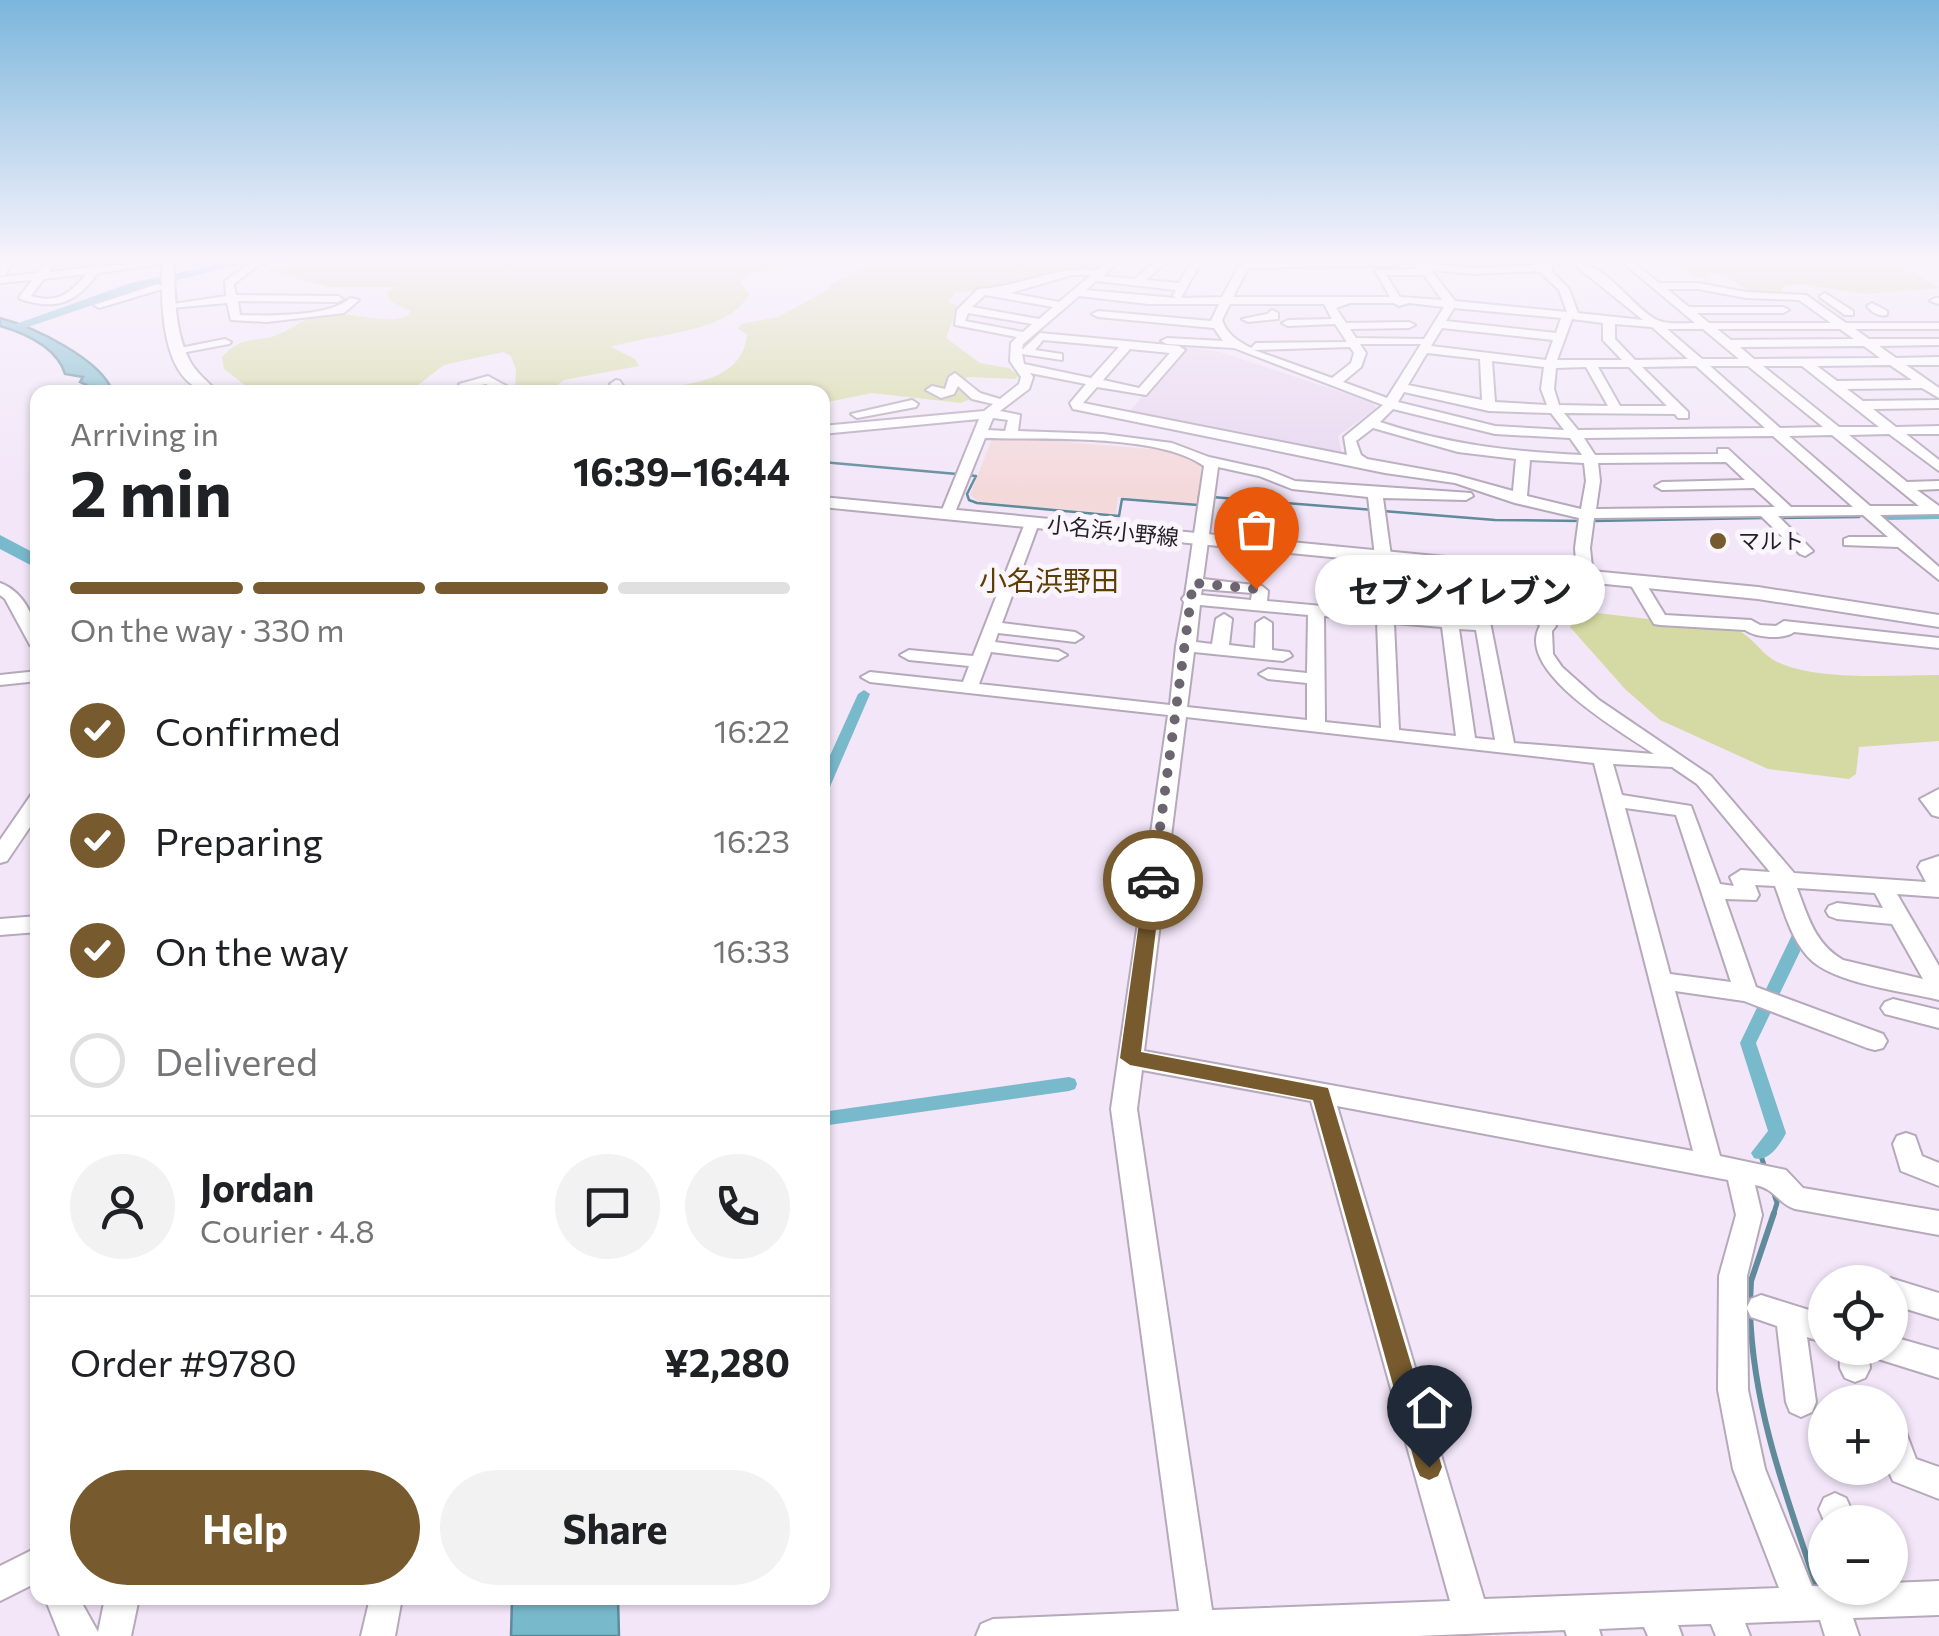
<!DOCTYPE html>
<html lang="en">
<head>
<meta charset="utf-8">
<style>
	:root { --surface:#fff; --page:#f2f2f2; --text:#202124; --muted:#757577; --line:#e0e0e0; --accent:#775b2e }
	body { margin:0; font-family:Commissioner,"Noto Sans JP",sans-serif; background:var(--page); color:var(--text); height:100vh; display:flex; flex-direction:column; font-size:38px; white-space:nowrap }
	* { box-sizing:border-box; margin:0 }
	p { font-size:32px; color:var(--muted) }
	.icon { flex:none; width:55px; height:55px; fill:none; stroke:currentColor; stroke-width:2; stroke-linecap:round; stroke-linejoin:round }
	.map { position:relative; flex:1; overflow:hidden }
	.panel { position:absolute; left:30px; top:385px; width:800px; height:1220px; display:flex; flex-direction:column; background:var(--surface); border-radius:20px; box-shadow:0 2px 8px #0004 }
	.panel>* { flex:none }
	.buttons { position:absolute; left:1808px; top:1265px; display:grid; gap:20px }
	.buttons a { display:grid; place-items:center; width:100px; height:100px; border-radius:50%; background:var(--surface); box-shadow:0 2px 8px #0004; font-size:50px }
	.pin { position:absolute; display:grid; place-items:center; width:85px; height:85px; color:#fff; margin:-102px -42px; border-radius:50% 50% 50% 0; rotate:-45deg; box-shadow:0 0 10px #0007 }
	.pin .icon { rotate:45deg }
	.courier { position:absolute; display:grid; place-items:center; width:100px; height:100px; margin:-50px; border:8px solid #775b2e; border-radius:50%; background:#fff; color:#222; box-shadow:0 2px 12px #0007 }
	.bubble { position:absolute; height:70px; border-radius:35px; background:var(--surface); box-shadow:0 2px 8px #0004; font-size:32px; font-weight:700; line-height:70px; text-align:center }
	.summary em { font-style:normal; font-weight:700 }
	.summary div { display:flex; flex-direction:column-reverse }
	.summary { display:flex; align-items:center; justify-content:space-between; height:170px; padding:0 40px }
	h1 { font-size:65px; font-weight:700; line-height:75px }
	.bar { display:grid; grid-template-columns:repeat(4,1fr); gap:15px 10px; align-content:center; height:120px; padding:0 40px }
	.bar i { height:12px; border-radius:8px; background:var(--line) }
	.bar .selected { background:var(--accent) }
	.bar p { grid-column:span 4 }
	.line { display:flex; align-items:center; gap:25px; padding:0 40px; border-top:2px solid var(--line) }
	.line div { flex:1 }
	.round { display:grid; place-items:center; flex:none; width:105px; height:105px; border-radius:52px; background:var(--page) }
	ol { padding:0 40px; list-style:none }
	li { display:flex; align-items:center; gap:30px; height:110px }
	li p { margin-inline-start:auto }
	li .icon { padding:10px; border-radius:50%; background:var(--accent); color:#fff; stroke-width:4 }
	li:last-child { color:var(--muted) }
	li i { width:55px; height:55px; border:5px solid var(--line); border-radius:50% }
	.action { display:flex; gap:20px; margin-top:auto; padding:20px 40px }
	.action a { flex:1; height:115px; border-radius:60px; background:var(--accent); color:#fff; font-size:40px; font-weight:700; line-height:115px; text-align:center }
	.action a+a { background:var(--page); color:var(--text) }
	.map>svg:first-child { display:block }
	.built { fill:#e8d7ef }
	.medical { fill:#f4d9db }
	.green { fill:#d5daa4 }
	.water { fill:#78b9cb; stroke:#5f8b9a; stroke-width:2.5 }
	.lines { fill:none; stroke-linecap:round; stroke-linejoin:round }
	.stream-far2 { stroke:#5f8b9a; stroke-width:2.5 }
	.stream-far1 { stroke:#5f8b9a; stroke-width:5 }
	.stream { stroke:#5f8b9a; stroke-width:6 }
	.canal { fill:#78b9cb; fill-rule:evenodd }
	.river { fill:#78b9cb; fill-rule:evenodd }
	.minor-casing { stroke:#b5a9ba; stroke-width:4 }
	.major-casing { stroke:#b5a9ba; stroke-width:4 }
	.minor { fill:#fff; fill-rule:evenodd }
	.major { fill:#fff; fill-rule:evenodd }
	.route { fill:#775b2e }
	.done { stroke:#6c6570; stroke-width:10; stroke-dasharray:0 18 }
	.poi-dot { fill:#775b2e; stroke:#fbf6fd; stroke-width:4 }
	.labels { text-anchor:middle; stroke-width:10; stroke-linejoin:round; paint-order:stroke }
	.far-street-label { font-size:22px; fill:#241f26; stroke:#fbf6fd }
	.far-poi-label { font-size:22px; fill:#241f26; stroke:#fbf6fd; text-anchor:start }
	.far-quarter-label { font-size:28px; fill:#5d3f04; stroke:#fbf6fd }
</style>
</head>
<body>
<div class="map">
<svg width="1939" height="1636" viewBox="0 0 1939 1636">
	<rect width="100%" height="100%" fill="#f2e6f8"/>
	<path class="built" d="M1183,347L1220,352L1374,403L1376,408L1338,436L1342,454H1336L1247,433L1129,412Z"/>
	<path class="medical" d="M993,436L1175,451L1203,460L1201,494L1196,504L1118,497L1116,514L979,502L970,495Z"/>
	<path class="green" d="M322,262H835L750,273L740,282L749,294C730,334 648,334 611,347L635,359L639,366L564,380L547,392H521L515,387L516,370L511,356L503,352L444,365L418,385L435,392H254L224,369L222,357C243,333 257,344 279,334C297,326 308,315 330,314C355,312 386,326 409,315L410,311L390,301L387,292L395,287H329L268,270Z
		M876,262H1109L1099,269L1067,268L998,290L955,292L949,302L958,306L946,338L980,363L1009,368L1018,375L1016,379L968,377L963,381L965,386L985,393L961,403L872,393L823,403L822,392H652C687,382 743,383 747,334L738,329L741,324L778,317L830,289L831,284Z
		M1677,262H1939L1905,267L1939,288L1865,294L1800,284L1783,286L1780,294C1770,293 1755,294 1746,289C1732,281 1726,271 1708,275L1711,279L1695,277Z
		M1580,611L1734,629C1756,637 1760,656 1782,664C1824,681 1893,675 1939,675V741L1859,747L1856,774L1849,779L1768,769L1660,720L1625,689L1570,627Z"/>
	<path class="water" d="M0,318C34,327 101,359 113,392H101L80,382L83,377L65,374C57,348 27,334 0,326Z
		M512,1598H618L619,1636H511Z"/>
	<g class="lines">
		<path class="stream-far2" d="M822,462L957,474
			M967,475L976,476L967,494L969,500L977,503L1119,516L1122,499L1198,505L1199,496L1374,510
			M1383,511L1495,520L1583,521
			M1778,518L1859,517
			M1593,521L1763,518"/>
		<path class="stream-far1" d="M1760,1153L1765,1168
			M1773,1216L1777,1203L1773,1191"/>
		<path class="stream" d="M1750,1302L1751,1281L1774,1213
			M1750,1311C1753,1408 1786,1496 1817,1587"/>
		<path class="canal" d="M1939,513V519L1889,520L1884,517L1889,514Z
			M864,690L870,694L829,789L822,793V773L858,694Z
			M1796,922L1801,923L1808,935L1756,1043L1786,1133C1780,1145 1768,1163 1754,1158L1751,1153L1768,1131L1740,1043L1792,935L1788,927L1791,923Z
			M1069,1077L1075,1079L1077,1084L1075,1089L1069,1091L822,1126V1112Z"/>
		<path class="river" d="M227,262H249L140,289L22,329L10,326L131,283Z
			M0,535L38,555V569L0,549Z"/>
		<defs>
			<path id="minor" d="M46,262H56L49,272L91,267L98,262L102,266L177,262L98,273C76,303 56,311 20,299L19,297L32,280L0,283V277L37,273ZM86,274C70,294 57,304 31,296L44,279Z
				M251,262H270L257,266L234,284L236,295L338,296L343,299L338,302L238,301L240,315C268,316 331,317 350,298L359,300L344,313L267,322L231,320L227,303L171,308L166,305L226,296L225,281Z
				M1107,262H1118L1103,276L1135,279L1155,262H1166L1146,280L1179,283L1191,262H1201L1181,298L1222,297L1241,262H1402L1397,265L1248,268L1233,297H1390L1375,270L1417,269L1413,266L1418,263L1475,268L1533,265L1531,262L1553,265L1551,270L1569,289L1578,313L1643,320L1571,262C1605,261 1628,303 1655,319C1666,325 1683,323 1695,323L1622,262H1633L1659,283H1698L1746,292L1806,295L1846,323H1939V329H1855L1869,339H1939V345L1879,346L1896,358L1939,357V365H1906L1939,388V398L1922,388L1847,389L1863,401L1939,400V408L1873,409L1896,427L1939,426V434H1906L1939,460V471L1889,434L1849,435L1907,482L1939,481V489L1917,490L1939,506V514L1880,515L1939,567V580L1898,547L1844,545V539L1849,537H1888L1863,515L1778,516L1813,551L1805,556L1800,554L1761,516L1594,518L1590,548L1593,576L1585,581L1577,576L1575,548L1579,518L1515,503L1455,483L1385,473L1073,409L1070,403L1086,384L1030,373L1033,377L1029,389L1000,411L1020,415L1018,431L1103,434L1172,443L1209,457L1268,470L1295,481L1471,493L1473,496L1466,500L1383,498L1391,556L1393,613L1490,622L1514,743L1654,754C1622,732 1514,671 1540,626L1498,576L1493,568L1501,563L1507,565L1552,618L1556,626L1552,631L1553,654L1562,667L1599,700L1711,776L1794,873L1926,882L1918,867L1921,862L1939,856V897L1897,894L1939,966V1000C1904,991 1832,984 1808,957C1790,937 1784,910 1775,886L1755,885L1759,895L1756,900L1725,899L1756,987L1883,1034L1887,1041L1883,1048L1875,1050L1867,1048L1744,1001L1675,991L1720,1156L1786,1170L1803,1188L1939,1211V1235L1795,1209C1777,1203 1776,1189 1755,1185L1762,1215L1747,1276V1307L1751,1299L1761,1295L1825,1315V1343L1807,1337L1816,1402L1812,1412L1801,1417L1790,1412L1786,1402L1777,1326L1751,1317L1747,1309L1748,1390L1765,1469L1812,1586L1890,1588V1583L1939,1581V1615L1853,1618L1859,1636H1825L1820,1620L1745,1623L1750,1636H1716L1711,1624L1678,1625L1682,1636H1648L1644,1627L1599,1629L1601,1636H1567L1565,1630L1417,1636H976L981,1624L993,1619L1179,1611L1111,1109L1168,715L870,682L861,677L870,672L963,682L969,666L909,660L900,655L909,650L973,656L1025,523L1032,519L1039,523L1002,623L1075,632L1083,637L1075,642L998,633L995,642L1058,650L1067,655L1058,660L991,652L979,684L1170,705L1176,646L1184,602L1182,599L1185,595L1204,466C1158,433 1042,440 985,438L954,515L947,519L940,515L979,419L822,434V426L984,411L993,404L972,399L958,386L954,394L941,398L926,390L932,386L945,389L949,377L955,373L980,393L1000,399L1019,384L1021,377L1010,361L1011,343L1017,337L955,325L957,310L978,289C1022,287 1054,265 1098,270ZM1431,270L1475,274L1539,271L1559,290L1567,312L1455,301ZM1071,275H1091L1059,302L1011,293ZM1386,275H1424L1442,300L1400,297ZM1096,281L1176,290L1173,295L1176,298L1086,290ZM1667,289H1698L1746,298L1799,300L1831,323H1709L1697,313H1783L1789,310L1783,307H1689ZM985,295L1053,307L1039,319L972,307ZM1079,296L1148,304H1219L1211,321L1098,311L1092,314L1098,317L1214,328L1223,341L1167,338L1161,341L1167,344L1234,348L1383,405L1344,437L1347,455L1083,403L1097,387L1146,395L1185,350L1179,346L1040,333L1022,350L1023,344ZM1350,303H1394L1399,306L1409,303L1444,307L1424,339L1356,338L1350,329L1409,328L1415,325L1409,322L1346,323L1336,308ZM1230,304H1324L1332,319L1288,320L1282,323L1288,326L1335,324L1347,342L1256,343L1251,348C1238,341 1227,335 1222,320ZM1454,308L1561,318L1556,333L1446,321ZM968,313L1032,324L1023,332L965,321ZM1572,319L1603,323V340L1622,360H1557ZM1615,324L1652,327L1688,359L1635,360L1615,339ZM1442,328L1553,340L1546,360L1431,346ZM1667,329H1703L1739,359H1702ZM1717,329H1840L1854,339L1731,340ZM1043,340L1119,347L1091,378L1024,364L1022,354L1062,360V354L1035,350ZM1360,344H1421L1387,398L1343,382L1361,367L1366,353ZM1864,346L1880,358L1754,359L1740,347ZM1350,347L1354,353L1351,363L1332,378L1254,350ZM1130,349L1170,353L1139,388L1103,380ZM1427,353L1480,359L1482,400L1408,385ZM1492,361L1544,367L1541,389L1547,405L1495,402ZM1890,365L1912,380L1837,381L1817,366ZM1696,366L1765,428L1578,430L1564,413L1675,414L1678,418H1688V412L1642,367ZM1710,366H1748L1823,427L1780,428ZM1763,366H1802L1879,427H1839ZM1586,367L1608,406L1559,405L1554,389L1556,368ZM1598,367H1629L1667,406H1620ZM1404,392L1489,411L1551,413L1564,430L1495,426L1398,402ZM1393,409L1495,434L1570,438L1582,455C1512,452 1446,444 1380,422ZM993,418L1008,420L1005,431L988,430ZM1373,428L1458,452L1516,459L1513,491L1455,475L1367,459L1361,455L1356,441ZM1832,435L1919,506H1870L1789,436ZM1773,436L1853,507H1791L1728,449H1718V454L1595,455L1584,438ZM1530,460L1584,463L1586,481L1581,509L1527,496ZM1726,462L1745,480L1662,482L1655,486L1662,490L1754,488L1775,507L1596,509L1600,481L1598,463ZM1218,467L1259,476L1292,489L1368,497L1375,556L1377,611L1267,601L1268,591L1262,586L1203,579ZM1202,589L1252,593L1251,600L1201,595ZM1200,605L1308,615L1307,673L1268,669L1259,674L1268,679L1307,683V720L1187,707L1194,652L1283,661L1292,656L1289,652L1272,650V623L1264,618L1256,623L1255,648L1229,645L1232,619L1224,614L1216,619L1212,644L1196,642ZM1324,616L1377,621L1381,728L1325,722ZM1394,623L1442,627L1456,736L1399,730ZM1459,629L1476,630L1495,740L1475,738ZM1186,717L1594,763L1693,1151L1144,1051ZM1613,764L1672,767L1697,784L1770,872L1741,870L1730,877L1734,886L1720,884L1691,806L1622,795ZM1625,808L1676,815L1731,982L1670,974ZM1797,888L1875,893L1883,908L1837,903L1829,906L1826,911L1829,916L1837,919L1892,924L1923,979L1843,960C1815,944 1808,917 1797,888ZM1142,1070L1311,1101L1450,1601L1212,1610L1137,1109ZM1337,1106L1728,1180L1736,1215L1719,1276L1718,1390L1733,1469L1779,1588L1484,1599Z
				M158,284L163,287L162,289L99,308L94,305Z
				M1825,293L1853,311V315H1845L1821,298L1820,296Z
				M1935,298H1939V304L1930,301Z
				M1872,303L1887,311V315C1879,317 1871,312 1867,306Z
				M1272,310L1278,313V319L1248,322L1242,319L1267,314Z
				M225,339L231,342L229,344L176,354L170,350Z
				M488,376L512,389L514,392H500L486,384L465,388L459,384Z
				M616,380L620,381L627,392H615L610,384Z
				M912,400L918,404L916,407L857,418L851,414Z
				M1637,577L1643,579L1665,615L1751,620L1760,625L1776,626L1784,621L1939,638V648L1794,632C1784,640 1756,638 1745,630L1660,625L1654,624L1629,582Z
				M0,583C27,593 38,624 38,650L30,645L5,599L0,595Z
				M38,671V681L0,685V675Z
				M1939,789V817L1932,815L1920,799Z
				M38,793V815L7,861L0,863V840L31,795Z
				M38,916V932L0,935V919Z
				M1893,999L1939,1010V1028L1885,1014L1881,1008L1885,1002Z
				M1906,1133L1915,1136L1922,1156L1939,1163V1186L1901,1171L1893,1144L1897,1136Z
				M1890,1278L1939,1293V1319L1890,1304V1282H1880Z
				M1890,1336L1939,1350V1378L1875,1358L1871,1348H1890Z
				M1839,1348H1868L1870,1368L1865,1378L1855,1382L1845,1378L1840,1368Z
				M1890,1418L1902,1422L1916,1459L1939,1467V1499L1893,1481L1887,1468H1890Z
				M1835,1493L1846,1498L1857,1522L1825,1523L1819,1509L1824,1498Z
				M38,1547V1582L0,1601V1566Z
				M45,1598H79L98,1632L105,1598H139L131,1636H60Z
				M370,1598H402L395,1636H361Z"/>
			<path id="major" d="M13,262L5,275L0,276L1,262Z
				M162,262H174C175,295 174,333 191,363C198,375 210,383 217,392C160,392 161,303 162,262Z
				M822,497L1758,587L1939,615V627L1758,599L822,507Z"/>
		</defs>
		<use href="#minor" class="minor-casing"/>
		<use href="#major" class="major-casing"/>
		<use href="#minor" class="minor"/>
		<use href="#major" class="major"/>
	</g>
	<linearGradient id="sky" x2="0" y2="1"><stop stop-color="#7bb6dc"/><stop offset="0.53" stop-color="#f9f4fc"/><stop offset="1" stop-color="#f9f4fc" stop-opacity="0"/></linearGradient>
	<rect width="1939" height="491" fill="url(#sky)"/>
	<path class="route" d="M1153,874L1162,880L1141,1052L1328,1088L1442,1467L1438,1476L1429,1480L1420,1476L1416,1467L1313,1100L1130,1065L1120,1058L1145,880Z"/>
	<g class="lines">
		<path class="done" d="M1153,880L1193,583L1256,589"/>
	</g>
	<circle class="poi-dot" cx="1718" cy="541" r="10"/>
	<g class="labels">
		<g class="far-street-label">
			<text transform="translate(1113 531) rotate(6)" y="8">小名浜小野線</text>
		</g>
		<g class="far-poi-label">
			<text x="1738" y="549">マルト</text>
		</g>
		<g class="far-quarter-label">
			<text x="1049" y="591">小名浜野田</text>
		</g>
	</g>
</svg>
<div class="buttons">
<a><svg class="icon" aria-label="locate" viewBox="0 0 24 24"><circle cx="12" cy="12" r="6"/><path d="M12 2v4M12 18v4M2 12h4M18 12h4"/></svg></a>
<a>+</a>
<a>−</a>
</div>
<div class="pin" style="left:1256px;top:589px;background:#ea580c"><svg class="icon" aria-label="bag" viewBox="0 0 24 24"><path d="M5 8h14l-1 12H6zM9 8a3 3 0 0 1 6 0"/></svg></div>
<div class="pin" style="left:1429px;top:1467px;background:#1f2937"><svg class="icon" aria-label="home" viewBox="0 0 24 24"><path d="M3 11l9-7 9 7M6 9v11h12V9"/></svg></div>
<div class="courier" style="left:1153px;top:880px"><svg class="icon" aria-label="car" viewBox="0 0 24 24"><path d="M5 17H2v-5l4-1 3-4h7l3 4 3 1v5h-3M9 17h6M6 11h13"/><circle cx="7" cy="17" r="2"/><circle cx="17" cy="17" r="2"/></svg></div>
<div class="bubble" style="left:1315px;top:555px;width:290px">セブンイレブン</div>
<section class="panel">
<div class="summary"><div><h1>2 min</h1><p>Arriving in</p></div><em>16:39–16:44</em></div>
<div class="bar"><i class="selected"></i><i class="selected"></i><i class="selected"></i><i></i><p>On the way · 330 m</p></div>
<ol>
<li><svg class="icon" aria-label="check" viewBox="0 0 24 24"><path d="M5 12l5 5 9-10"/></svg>Confirmed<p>16:22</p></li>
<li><svg class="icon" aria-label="check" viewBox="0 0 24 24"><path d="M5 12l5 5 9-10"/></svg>Preparing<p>16:23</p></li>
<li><svg class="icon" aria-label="check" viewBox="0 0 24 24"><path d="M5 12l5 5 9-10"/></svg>On the way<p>16:33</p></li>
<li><i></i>Delivered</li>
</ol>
<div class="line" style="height:180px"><a class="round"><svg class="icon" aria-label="person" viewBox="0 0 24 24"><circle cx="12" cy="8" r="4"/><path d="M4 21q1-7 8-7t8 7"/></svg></a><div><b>Jordan</b><p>Courier · 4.8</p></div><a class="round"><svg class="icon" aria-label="chat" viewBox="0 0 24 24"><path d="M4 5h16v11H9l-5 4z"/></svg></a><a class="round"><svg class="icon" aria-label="phone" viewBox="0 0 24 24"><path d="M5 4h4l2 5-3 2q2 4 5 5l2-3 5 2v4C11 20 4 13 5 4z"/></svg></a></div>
<div class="line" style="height:130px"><div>Order #9780</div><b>¥2,280</b></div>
<div class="action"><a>Help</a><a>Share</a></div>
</section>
</div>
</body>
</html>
